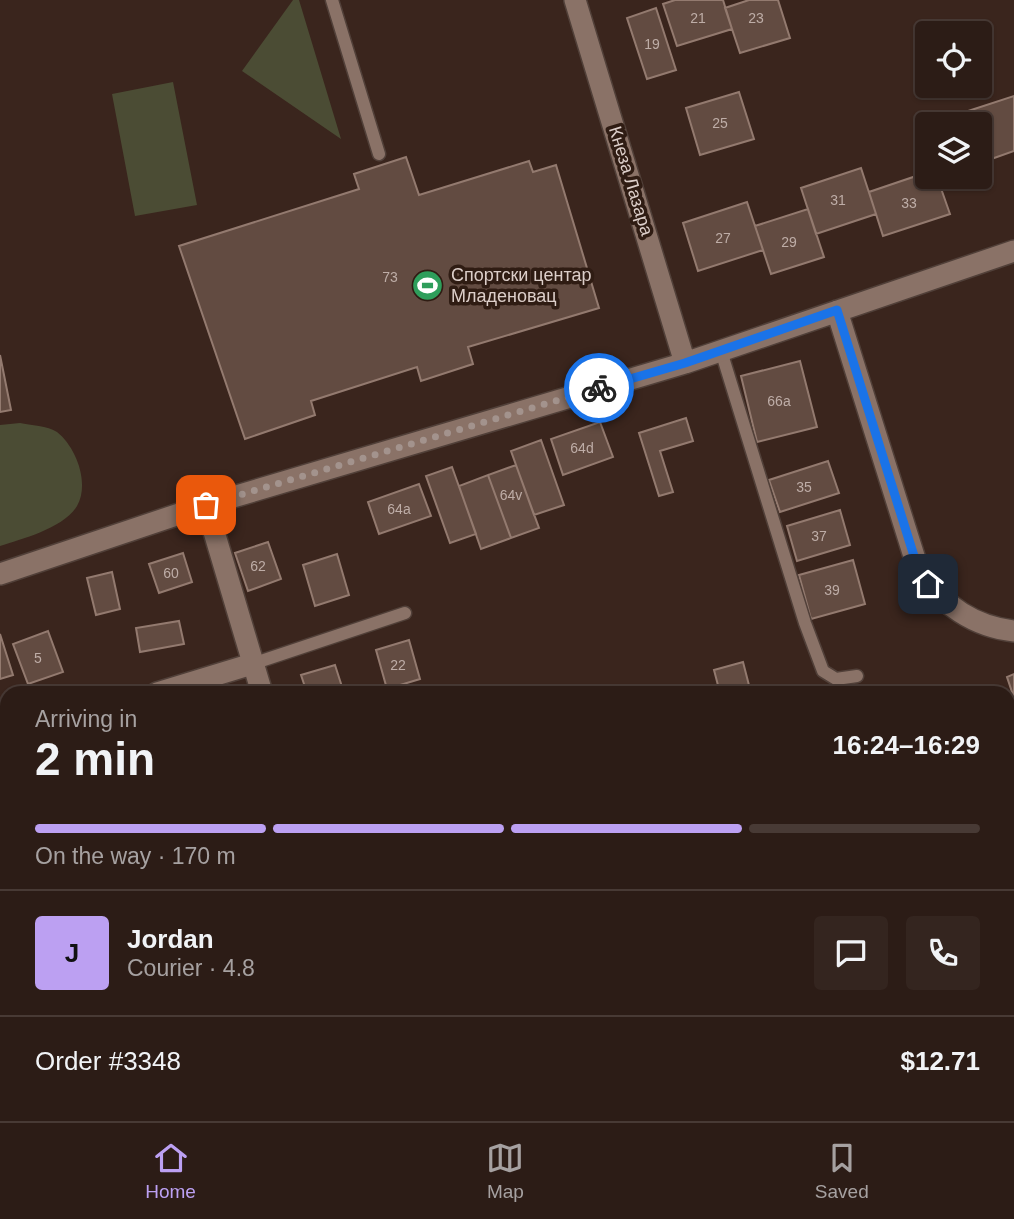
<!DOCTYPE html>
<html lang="en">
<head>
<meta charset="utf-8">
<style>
	:root { --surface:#2c1c16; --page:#34251f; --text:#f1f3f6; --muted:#a6a1a1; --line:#483a35; --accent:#bca0f2 }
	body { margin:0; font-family:Arial,sans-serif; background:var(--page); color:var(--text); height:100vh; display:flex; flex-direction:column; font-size:26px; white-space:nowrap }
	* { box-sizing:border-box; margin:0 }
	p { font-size:23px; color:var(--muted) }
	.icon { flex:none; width:38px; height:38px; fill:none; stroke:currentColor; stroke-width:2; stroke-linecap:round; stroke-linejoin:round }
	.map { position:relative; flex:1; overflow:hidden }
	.details { position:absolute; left:0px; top:686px; width:1015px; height:436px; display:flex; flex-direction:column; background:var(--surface); border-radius:21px 21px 0 0; box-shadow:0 2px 5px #0004,0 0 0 2px var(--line) }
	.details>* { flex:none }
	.buttons { position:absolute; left:915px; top:21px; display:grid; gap:14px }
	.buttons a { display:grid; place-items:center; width:77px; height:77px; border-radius:7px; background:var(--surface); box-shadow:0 2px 5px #0004,0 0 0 2px var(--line); font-size:35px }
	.pin { position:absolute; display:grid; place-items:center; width:60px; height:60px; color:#fff; margin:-30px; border-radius:14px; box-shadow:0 4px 10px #0006 }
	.courier { position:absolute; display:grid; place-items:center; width:70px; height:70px; margin:-35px; border:5px solid #1a73e8; border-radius:50%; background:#fff; color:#222; box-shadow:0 2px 9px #0007 }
	.headline em { font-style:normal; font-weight:700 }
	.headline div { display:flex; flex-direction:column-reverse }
	.headline { display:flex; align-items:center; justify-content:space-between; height:119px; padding:0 35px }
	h1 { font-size:46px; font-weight:700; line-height:52px }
	.bar { display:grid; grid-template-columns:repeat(4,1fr); gap:10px 7px; align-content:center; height:84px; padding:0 35px }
	.bar i { height:9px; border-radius:5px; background:var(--line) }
	.bar .selected { background:var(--accent) }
	.bar p { grid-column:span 4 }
	.line { display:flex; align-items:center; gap:18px; padding:0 35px; border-top:2px solid var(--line) }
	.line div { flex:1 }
	.round { display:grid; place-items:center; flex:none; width:74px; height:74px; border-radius:7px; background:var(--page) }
	.tab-bar { display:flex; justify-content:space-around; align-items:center; height:98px; border-top:2px solid var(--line); background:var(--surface); font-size:19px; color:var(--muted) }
	.tab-bar a { display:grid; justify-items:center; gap:4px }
	.tab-bar .selected { color:var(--accent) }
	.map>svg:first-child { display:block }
	.green { fill:#4b4c34 }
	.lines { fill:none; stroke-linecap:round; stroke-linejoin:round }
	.stream { stroke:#00151f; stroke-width:6 }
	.building { fill:#624b41; stroke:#937a6f; stroke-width:2 }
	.lane-casing { stroke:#514039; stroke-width:15 }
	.street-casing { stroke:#514039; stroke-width:24 }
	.lane { stroke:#8a7267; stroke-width:12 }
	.street { stroke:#8a7267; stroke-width:21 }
	.done { stroke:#a3938d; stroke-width:7; stroke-dasharray:0 12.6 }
	.route { stroke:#1a73e8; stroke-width:9 }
	.labels { text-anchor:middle; stroke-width:7; stroke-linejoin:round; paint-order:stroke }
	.number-label { font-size:14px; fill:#beada7 }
	.street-label { font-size:18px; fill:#dccec9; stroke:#2f1c13 }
	.poi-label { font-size:18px; fill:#dccec9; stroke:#2f1c13; text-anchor:start }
</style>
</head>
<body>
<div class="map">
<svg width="1014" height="1121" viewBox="0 0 1014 1121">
	<rect width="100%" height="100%" fill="#3a251d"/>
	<path class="green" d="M293,0H299L341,139L242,71Z
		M173,82L197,205L135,216L112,94Z
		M20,423C30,425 48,426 57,432C76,447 90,483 77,506C64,528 22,539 0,546V425Z"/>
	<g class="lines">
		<path class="stream" d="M1008,994L1014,995
			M59,1121L89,1115"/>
	</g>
	<path class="building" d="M675,0H723L732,29L677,46L663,4Z
		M749,0H778L790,38L740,53L725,8Z
		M656,8L676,70L647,79L627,18Z
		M739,92L754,139L700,155L686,108Z
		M1014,96V151L980,163V124H956L953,116Z
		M406,157L419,195L529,161L533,172L556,165L599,308L468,347L473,364L421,381L417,367L311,401L315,415L245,439L179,246L359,189L354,174Z
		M861,168L876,214L816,234L801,188Z
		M928,172V177H937L950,214L883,236L869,192Z
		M747,202L763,250L698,271L683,223Z
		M808,209L824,257L771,274L755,226Z
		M0,355L11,410L0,412Z
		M800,361L817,427L757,442L741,376Z
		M686,418L693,441L660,451L673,492L659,496L639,433Z
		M600,422L613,457L563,475L551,439Z
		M541,440L564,505L534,515L511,451Z
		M828,461L839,493L780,512L769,480Z
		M516,465L539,528L511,538L488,475Z
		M452,467L476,534L450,543L426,476Z
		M488,475L511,538L481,549L459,486Z
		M419,484L431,516L379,534L368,502Z
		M840,510L850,545L797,561L787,526Z
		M268,542L281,579L248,591L235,553Z
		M183,553L192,582L159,593L149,564Z
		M337,554L349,595L315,606L303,565Z
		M853,560L865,604L811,619L799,575Z
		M112,572L120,609L96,615L87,578Z
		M179,621L184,644L140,652L136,628Z
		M48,631L63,672L28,684L13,644Z
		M0,634L13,675L0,679Z
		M409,640L420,679L387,689L376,650Z
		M743,662L751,693H720L714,670Z
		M335,665L344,693H307L301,675Z
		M1014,674V698L1007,677Z
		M235,688L237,693H218Z
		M7,767V804L6,805L0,791V770Z
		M7,909V943L0,946V912Z"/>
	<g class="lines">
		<defs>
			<path id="lane" d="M332,0L379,154
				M721,351L805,623L823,671L836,679L857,676
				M252,664L405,613"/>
			<path id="street" d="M575,0L685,363
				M837,311L919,572C942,604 974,627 1014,631
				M206,505L262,693
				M0,574L206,505L685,363L1014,251
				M157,693L252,664
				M0,741L7,739
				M0,979L7,977"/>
		</defs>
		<use href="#lane" class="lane-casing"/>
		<use href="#street" class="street-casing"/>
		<use href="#lane" class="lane"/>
		<use href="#street" class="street"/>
	</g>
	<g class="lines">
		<path class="done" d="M206,505L599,388"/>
		<path class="route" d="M599,388L685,363L837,310L919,572L928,584"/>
	</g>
	<defs>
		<symbol id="stadium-disc" viewBox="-11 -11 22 22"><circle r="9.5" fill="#2e9e5b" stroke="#2f1c13"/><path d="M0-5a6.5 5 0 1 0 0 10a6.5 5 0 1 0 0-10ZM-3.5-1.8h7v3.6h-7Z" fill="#fff"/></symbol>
	</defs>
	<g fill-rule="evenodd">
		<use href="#stadium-disc" x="410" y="268" width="35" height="35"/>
	</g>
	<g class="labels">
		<g class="number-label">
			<text x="698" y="23">21</text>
			<text x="756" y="23">23</text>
			<text x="652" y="49">19</text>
			<text x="720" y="128">25</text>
			<text x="838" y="205">31</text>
			<text x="909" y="208">33</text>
			<text x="723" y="243">27</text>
			<text x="789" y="247">29</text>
			<text x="390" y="282">73</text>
			<text x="779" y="406">66a</text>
			<text x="582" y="453">64d</text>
			<text x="804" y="492">35</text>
			<text x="511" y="500">64v</text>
			<text x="399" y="514">64a</text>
			<text x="819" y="541">37</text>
			<text x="258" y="571">62</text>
			<text x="171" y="578">60</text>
			<text x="832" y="595">39</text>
			<text x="38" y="663">5</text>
			<text x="398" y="670">22</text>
		</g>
		<g class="street-label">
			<text transform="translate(631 181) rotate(73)" y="6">Кнеза Лазара</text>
		</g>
		<g class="poi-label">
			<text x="451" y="281">Спортски центар<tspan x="451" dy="21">Младеновац</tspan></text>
		</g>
	</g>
</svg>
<div class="buttons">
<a><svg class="icon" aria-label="locate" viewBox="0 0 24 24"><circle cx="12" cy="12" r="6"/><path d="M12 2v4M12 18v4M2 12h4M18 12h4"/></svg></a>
<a><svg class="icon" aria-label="layers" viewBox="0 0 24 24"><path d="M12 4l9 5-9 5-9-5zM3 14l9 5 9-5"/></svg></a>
</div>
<div class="pin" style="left:206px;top:505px;background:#ea580c"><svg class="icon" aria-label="bag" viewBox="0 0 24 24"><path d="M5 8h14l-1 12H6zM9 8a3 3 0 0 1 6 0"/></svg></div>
<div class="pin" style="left:928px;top:584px;background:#1f2937"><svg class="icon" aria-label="home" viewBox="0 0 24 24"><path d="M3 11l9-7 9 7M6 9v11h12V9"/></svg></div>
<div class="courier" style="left:599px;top:388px"><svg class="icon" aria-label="bike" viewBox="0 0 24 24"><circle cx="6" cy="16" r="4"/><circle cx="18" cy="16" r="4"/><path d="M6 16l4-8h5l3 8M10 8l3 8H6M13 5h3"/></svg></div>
<section class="details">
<div class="headline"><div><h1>2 min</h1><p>Arriving in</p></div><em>16:24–16:29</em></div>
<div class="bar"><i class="selected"></i><i class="selected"></i><i class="selected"></i><i></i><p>On the way · 170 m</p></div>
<div class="line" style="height:126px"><b class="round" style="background:var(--accent);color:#111">J</b><div><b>Jordan</b><p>Courier · 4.8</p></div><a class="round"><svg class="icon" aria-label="chat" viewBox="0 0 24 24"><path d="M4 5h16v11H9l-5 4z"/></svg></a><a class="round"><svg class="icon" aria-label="phone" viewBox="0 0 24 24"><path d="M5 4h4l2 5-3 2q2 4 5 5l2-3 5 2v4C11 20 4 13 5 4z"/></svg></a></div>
<div class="line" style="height:91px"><div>Order #3348</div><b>$12.71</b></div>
</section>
</div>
<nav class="tab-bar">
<a class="selected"><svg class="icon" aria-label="home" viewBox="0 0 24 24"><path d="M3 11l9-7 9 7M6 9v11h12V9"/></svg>Home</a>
<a><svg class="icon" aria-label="map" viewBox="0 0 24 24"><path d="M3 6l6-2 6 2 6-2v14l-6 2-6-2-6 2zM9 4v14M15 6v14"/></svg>Map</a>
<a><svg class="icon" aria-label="saved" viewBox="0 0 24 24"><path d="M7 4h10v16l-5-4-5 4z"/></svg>Saved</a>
</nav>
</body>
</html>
